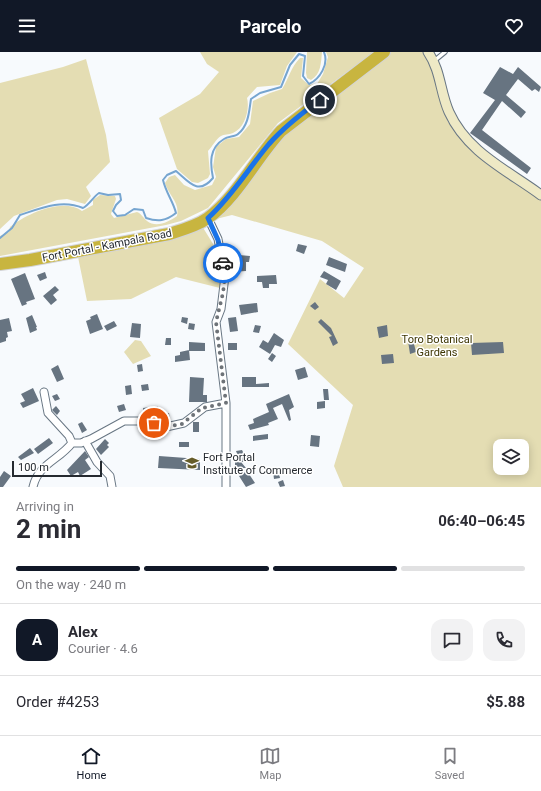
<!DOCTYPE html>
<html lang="en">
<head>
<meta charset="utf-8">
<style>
	:root { --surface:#fff; --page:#f2f2f3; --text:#2b2b33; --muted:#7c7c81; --line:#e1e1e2; --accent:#111827 }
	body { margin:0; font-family:Roboto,sans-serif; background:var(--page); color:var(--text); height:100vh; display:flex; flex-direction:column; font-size:15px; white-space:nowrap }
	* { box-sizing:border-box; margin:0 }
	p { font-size:13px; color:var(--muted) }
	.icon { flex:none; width:22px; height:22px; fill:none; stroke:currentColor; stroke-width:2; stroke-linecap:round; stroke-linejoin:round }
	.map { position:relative; height:435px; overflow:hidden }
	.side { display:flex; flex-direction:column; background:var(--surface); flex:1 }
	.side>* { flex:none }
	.buttons { position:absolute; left:493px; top:387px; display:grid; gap:8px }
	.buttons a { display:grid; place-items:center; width:36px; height:36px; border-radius:8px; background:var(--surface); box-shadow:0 2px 10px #0003; font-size:20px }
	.scale { position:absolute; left:12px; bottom:10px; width:90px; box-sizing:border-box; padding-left:4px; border:2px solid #252a30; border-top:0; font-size:11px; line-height:14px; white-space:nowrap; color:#252a30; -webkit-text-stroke:3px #fff; paint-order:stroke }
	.pin { position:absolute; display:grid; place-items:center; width:34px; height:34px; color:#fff; margin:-17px; border:2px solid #fff; border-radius:50%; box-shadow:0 1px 4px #0007 }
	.courier { position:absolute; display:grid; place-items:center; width:40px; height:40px; margin:-20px; border:3px solid #1a73e8; border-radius:50%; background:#fff; color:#222; box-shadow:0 1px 5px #0007 }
	.overview em { font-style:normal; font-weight:700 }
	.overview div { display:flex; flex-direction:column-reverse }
	.overview { display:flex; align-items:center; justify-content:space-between; height:68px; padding:0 16px }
	h1 { font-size:26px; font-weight:700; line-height:30px }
	.bar { display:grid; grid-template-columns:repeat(4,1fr); gap:6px 4px; align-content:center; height:48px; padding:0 16px }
	.bar i { height:5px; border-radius:3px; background:var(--line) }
	.bar .selected { background:var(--accent) }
	.bar p { grid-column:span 4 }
	.line { display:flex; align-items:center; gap:10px; padding:0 16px; border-top:1px solid var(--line) }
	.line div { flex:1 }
	.round { display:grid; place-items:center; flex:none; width:42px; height:42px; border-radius:12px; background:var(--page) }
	header { display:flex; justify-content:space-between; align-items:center; height:52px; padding:0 16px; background:var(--accent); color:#fff; font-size:18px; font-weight:700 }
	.tab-bar { display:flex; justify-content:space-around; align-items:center; height:56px; border-top:1px solid var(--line); background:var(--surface); font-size:11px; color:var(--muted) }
	.tab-bar a { display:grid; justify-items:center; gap:2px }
	.tab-bar .selected { color:var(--accent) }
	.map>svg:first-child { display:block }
	.green { fill:#e4ddb3; fill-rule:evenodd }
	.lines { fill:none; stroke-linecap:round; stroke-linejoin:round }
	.stream { stroke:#76a5d0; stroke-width:2 }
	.building { fill:#677481 }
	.lane-casing { stroke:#687683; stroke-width:5.5 }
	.street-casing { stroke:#687683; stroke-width:9 }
	.secondary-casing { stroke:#687683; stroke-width:11 }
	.highway-casing { stroke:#d3d4d6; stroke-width:14 }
	.lane { stroke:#fff; stroke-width:3.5 }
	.street { stroke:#fff; stroke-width:7 }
	.secondary { stroke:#eee9c5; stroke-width:9 }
	.highway { stroke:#c8b53f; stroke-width:12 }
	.done { stroke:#6e7378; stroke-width:4; stroke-dasharray:0 7.2 }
	.route { stroke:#1a73e8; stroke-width:5 }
	.labels { text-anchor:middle; stroke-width:3; stroke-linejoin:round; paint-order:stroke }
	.street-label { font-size:11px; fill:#252a30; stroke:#fff }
	.park-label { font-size:11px; fill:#3e3603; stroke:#fff }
	.poi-label { font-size:11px; fill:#252a30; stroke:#fff; text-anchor:start }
</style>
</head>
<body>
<header><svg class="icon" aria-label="menu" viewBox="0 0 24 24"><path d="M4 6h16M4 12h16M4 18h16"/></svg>Parcelo<svg class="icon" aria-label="heart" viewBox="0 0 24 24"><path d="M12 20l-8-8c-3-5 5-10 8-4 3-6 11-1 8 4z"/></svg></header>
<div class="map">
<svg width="541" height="435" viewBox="0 0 541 435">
	<rect width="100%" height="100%" fill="#f7fafd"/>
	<path class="green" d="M200,0H297L287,14L280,33L257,35L247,46C250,57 245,76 233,81C229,83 224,82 221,84C216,87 212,95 208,99L210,122L208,126L198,131L192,130L177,117L159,66L200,42L219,20L207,12Z
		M302,0H322C321,11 321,22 311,28L307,26L306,21L307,0Z
		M326,0H374L278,71L208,156L181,169L166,173L0,204V184L9,180L10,175C26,162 63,145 82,159L93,153V148L100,143L115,144L116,147L111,162L114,166L137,160C142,162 143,166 147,169C156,176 169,170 177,164C180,150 169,144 165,131L169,125L175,123L184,133L195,138L212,133L216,125L213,115L216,95L226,87L239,85L250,72L253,49L270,41L282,37C289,26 291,15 300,6H303L301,26L309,33L317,32L323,22L328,5Z
		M391,0H423L431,12L448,70L462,88L488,113L541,148V435H343L334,414L353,353L288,292L320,227L344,246L364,216L322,189L232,163L216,167L244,135L289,75L357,22ZM500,394H522V416H500Z
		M86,7L106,83L110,110L86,135L91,144L85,152L67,147L57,148L14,164L0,177V31L63,15Z
		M202,174L218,200L220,236L176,225L131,247L87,249L77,200Z
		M135,288L141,289L151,304L133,312L124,300Z"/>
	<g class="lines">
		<path class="stream" d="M0,186L12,176L20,163C41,156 62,147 83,156C90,152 93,145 99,141L108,143L120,142L121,148L116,153L113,159L117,164L125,163L134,157L143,158L146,166C158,170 166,169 176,161C173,149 166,141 163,128L167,123L176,119C189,130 198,144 213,126C210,111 209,96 224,87C228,84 235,85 238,82C249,73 249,59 251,47L260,41L281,35L290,13L299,2L305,4L303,24L309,32C320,27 329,12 324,0"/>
	</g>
	<path class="building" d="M500,15L513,22L518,15L541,35L539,40L535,37L532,39L518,27L506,43L526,60L521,66L502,49L482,78L531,116L527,122L470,81L495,48L483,41Z
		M298,192L307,194L304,202L296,199Z
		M239,203L250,204L249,210H246V219L231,220V212H239Z
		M329,205L347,212L345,220L326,213Z
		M324,219L341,229L336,238L326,232L328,228L320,225Z
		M45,220L47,226L40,229L37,223Z
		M25,221L35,247L26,250L27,252L22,254L11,227Z
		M276,223L277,232H269V236H263L262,230H257V224Z
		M55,234L59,238L53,243L57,248L51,253L43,244Z
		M315,250L319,255L315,258L310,254Z
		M257,251L258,260L241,263L239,253Z
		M97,262L103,277L90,282L86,269L91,267L90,265Z
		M32,263L37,275H36L37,278L30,281L26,266Z
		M182,265L188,266L187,272L181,270Z
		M236,265L238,279L230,280L228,266Z
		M9,266L12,279L7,280L8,285L6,286V289L0,291V268Z
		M321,267L331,276L338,291L333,294L329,285L332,284L318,270Z
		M114,269L117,274L107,279L104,274Z
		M132,271L141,272L140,286L130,285Z
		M189,271L195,272L194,278L188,277Z
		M255,273L261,274L259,281L253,280Z
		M387,273L388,284L379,286L377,275Z
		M274,281L284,288L281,295L275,293L270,302L259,295L263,288L268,291Z
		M166,286H171V293H165Z
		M413,288L416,300L410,302L408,289Z
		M189,290L205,291V299H189Z
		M503,290L504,301L472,303L471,291Z
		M228,291H237V298H228Z
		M189,298L190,308L175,310V304L180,303V300Z
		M272,301L276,304L272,310L268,307Z
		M393,302L394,311L382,312L381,303Z
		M142,312L143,319L138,320L137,313Z
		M58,313L64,327L57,330L51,317Z
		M305,315L308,325L298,328L295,318Z
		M190,325L204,326L203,343H207V350H189Z
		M242,325H256V332L269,331V335H242Z
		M148,332L149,338L142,339L141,333Z
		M131,333L132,342L126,343L125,334Z
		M33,336L39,349L23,356L20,351L25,349L21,342Z
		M323,337H328L329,348H324Z
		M57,342L60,347L55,349L52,344Z
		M289,342L294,355L289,358L291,368L289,369L282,352L273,356L278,367L268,371L269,373L250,378L248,373L254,371L253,367L269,360L266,352Z
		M325,349V356L317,357V350Z
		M124,352L126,358L119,360L117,354Z
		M56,354L60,359L57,363L52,358Z
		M158,354L159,360L144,362L143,356Z
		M169,361L170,367L165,368L164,362Z
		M82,370L87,378L82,381L78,372Z
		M193,370H199V380H193Z
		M268,382V387L253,389V384Z
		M311,383L320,384L319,395L310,394Z
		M49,386L53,391L38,402L34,397Z
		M105,387L109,391L107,393L109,395L101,403L96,397Z
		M179,390H189V395H179Z
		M30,396L34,401L21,408L18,405Z
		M242,398L245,404L249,403L252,409L241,410L246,416H235V409H240L236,399Z
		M85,399L89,405L85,408L91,417L80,424L78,420L71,424L67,418Z
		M159,404L200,407V418L158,416Z
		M278,418L280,426L274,427L273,419Z
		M4,419L11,424L3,435H0V425Z
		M247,419L255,431L246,435L239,424Z
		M283,428L285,434L280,435L278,430Z"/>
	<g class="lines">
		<defs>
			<path id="lane" d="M434,9L445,0"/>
			<path id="street" d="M208,166L218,187L225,224L221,257L216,270L226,351V435
				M44,340L48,361L69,384L72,391
				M85,389L97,410L110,424L112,435
				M33,435C38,412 59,408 72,391H81L91,387L124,369H141L166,375L184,371L205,355L226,351"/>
			<path id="secondary" d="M428,0C441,19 440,40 449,60C467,100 507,118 541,143"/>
			<path id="highway" d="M0,212L30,208L169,182C182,178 197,174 208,166C238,144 256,106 281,79L384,0"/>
		</defs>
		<use href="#lane" class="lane-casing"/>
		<use href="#street" class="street-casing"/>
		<use href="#secondary" class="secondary-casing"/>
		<use href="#highway" class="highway-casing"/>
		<use href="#lane" class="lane"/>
		<use href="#street" class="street"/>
		<use href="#secondary" class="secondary"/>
		<use href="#highway" class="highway"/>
	</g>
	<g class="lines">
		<path class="done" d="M154,371L166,375L182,372L202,356L226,351L216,270L223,241L225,224L223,211"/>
		<path class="route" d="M223,211L218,188L208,166C232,144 248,117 269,92C284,75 302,61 320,48"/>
	</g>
	<defs>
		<symbol id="school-bare" viewBox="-9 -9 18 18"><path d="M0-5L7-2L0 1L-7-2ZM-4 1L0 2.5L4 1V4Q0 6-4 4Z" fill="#655c29" stroke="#fff" stroke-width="2.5" paint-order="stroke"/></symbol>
	</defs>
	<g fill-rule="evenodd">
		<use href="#school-bare" x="182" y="401" width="20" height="20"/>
	</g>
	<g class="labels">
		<g class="street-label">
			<text transform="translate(107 193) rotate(-11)" y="4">Fort Portal - Kampala Road</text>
		</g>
		<g class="park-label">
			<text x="437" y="291">Toro Botanical<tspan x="437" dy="13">Gardens</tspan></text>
		</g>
		<g class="poi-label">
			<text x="203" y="409">Fort Portal<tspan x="203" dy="13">Institute of Commerce</tspan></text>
		</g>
	</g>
</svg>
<div class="buttons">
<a><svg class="icon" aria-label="layers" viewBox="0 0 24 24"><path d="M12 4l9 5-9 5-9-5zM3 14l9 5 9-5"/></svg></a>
</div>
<div class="scale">100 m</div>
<div class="pin" style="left:154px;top:371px;background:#ea580c"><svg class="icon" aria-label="bag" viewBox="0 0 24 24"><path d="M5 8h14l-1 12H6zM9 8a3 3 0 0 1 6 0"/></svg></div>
<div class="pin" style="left:320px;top:48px;background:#1f2937"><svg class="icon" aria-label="home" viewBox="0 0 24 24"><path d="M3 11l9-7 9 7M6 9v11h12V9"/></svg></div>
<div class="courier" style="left:223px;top:211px"><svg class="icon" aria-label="car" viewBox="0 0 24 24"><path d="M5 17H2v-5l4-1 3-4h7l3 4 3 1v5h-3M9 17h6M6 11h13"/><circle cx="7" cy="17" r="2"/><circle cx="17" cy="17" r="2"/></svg></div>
</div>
<section class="side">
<div class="overview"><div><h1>2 min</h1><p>Arriving in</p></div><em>06:40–06:45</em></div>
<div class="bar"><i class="selected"></i><i class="selected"></i><i class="selected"></i><i></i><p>On the way · 240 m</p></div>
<div class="line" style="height:72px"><b class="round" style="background:var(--accent);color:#fff">A</b><div><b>Alex</b><p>Courier · 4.6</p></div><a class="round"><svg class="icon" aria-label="chat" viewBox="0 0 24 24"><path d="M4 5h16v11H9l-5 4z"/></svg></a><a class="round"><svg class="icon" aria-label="phone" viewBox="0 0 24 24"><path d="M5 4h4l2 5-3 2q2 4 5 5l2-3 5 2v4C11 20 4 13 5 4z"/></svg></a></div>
<div class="line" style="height:52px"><div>Order #4253</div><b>$5.88</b></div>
</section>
<nav class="tab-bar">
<a class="selected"><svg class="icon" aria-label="home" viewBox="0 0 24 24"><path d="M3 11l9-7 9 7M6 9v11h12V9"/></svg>Home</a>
<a><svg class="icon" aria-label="map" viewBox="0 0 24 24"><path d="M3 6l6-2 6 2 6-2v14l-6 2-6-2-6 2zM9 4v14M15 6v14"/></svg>Map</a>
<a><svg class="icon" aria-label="saved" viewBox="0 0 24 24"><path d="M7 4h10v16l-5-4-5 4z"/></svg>Saved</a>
</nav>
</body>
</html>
